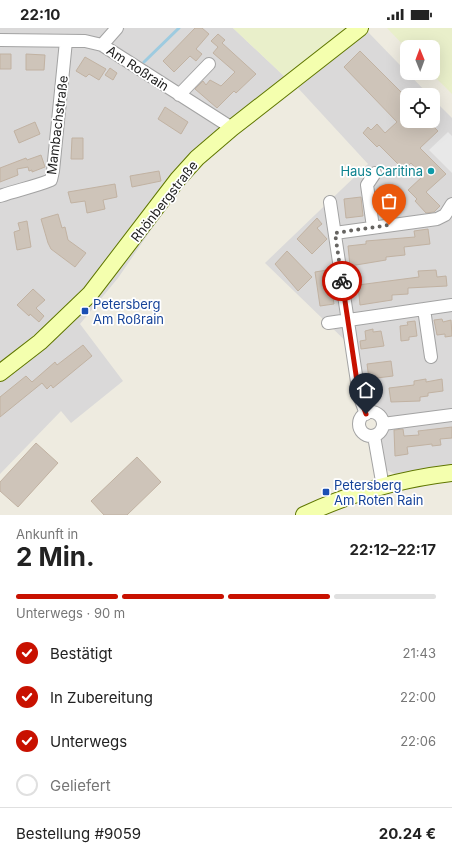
<!DOCTYPE html>
<html lang="de">
<head>
<meta charset="utf-8">
<style>
	:root { --surface:#fff; --page:#f2f2f2; --text:#222; --muted:#767676; --line:#e0e0e0; --accent:#c81100 }
	body { margin:0; font-family:Inter,sans-serif; background:var(--page); color:var(--text); height:100vh; display:flex; flex-direction:column; font-size:15px; white-space:nowrap }
	* { box-sizing:border-box; margin:0 }
	p { font-size:13px; color:var(--muted) }
	.icon { flex:none; width:22px; height:22px; fill:none; stroke:currentColor; stroke-width:2; stroke-linecap:round; stroke-linejoin:round }
	.map { position:relative; height:487px; overflow:hidden }
	.side { display:flex; flex-direction:column; background:var(--surface); flex:1 }
	.side>* { flex:none }
	.needle { width:26px; rotate:359deg }
	.buttons { position:absolute; left:400px; top:12px; display:grid; gap:8px }
	.buttons a { display:grid; place-items:center; width:40px; height:40px; border-radius:8px; background:var(--surface); box-shadow:0 4px 16px #0002; font-size:20px }
	.pin { position:absolute; display:grid; place-items:center; width:34px; height:34px; color:#fff; margin:-41px -17px; border-radius:50% 50% 50% 0; rotate:-45deg; box-shadow:0 0 4px #0007 }
	.pin .icon { rotate:45deg }
	.courier { position:absolute; display:grid; place-items:center; width:40px; height:40px; margin:-20px; border:3px solid #c81100; border-radius:50%; background:#fff; color:#222; box-shadow:0 1px 5px #0007 }
	.overview em { font-style:normal; font-weight:700 }
	.overview div { display:flex; flex-direction:column-reverse }
	.overview { display:flex; align-items:center; justify-content:space-between; height:68px; padding:0 16px }
	h1 { font-size:26px; font-weight:700; line-height:30px }
	.bar { display:grid; grid-template-columns:repeat(4,1fr); gap:6px 4px; align-content:center; height:48px; padding:0 16px }
	.bar i { height:5px; border-radius:3px; background:var(--line) }
	.bar .selected { background:var(--accent) }
	.bar p { grid-column:span 4 }
	.line { display:flex; align-items:center; gap:10px; padding:0 16px; border-top:1px solid var(--line) }
	.line div { flex:1 }
	ol { padding:0 16px; list-style:none }
	li { display:flex; align-items:center; gap:12px; height:44px }
	li p { margin-inline-start:auto }
	li .icon { padding:4px; border-radius:50%; background:var(--accent); color:#fff; stroke-width:4 }
	li:last-child { color:var(--muted) }
	li i { width:22px; height:22px; border:2px solid var(--line); border-radius:50% }
	.status { display:flex; justify-content:space-between; align-items:center; height:28px; padding:0 20px; background:var(--surface); direction:ltr }
	.status svg { height:11px; fill:currentColor }
	.map>svg:first-child { display:block }
	.residential { fill:#dad9d9 }
	.farmland { fill:#e9efca }
	.parking { fill:#e8e8e8 }
	.lines { fill:none; stroke-linecap:round; stroke-linejoin:round }
	.stream { stroke:#9dcbe0; stroke-width:3 }
	.building { fill:#cec4b9; stroke:#c1b2a2 }
	.street-casing { stroke:#a3a3a3; stroke-width:14 }
	.secondary-casing { stroke:#5f7600; stroke-width:18 }
	.street { stroke:#fff; stroke-width:12 }
	.secondary { stroke:#f4ffae; stroke-width:16 }
	.done { stroke:#666461; stroke-width:4; stroke-dasharray:0 7.2 }
	.route { stroke:#c81100; stroke-width:5 }
	.culture-dot { fill:#0f9aa8; stroke:#fff; stroke-width:1.5 }
	.transit-dot { fill:#1a4fb4; stroke:#fff; stroke-width:1.5 }
	.labels { text-anchor:middle; stroke-width:3.5; stroke-linejoin:round; paint-order:stroke }
	.street-label { font-size:13px; fill:#1c1c1c; stroke:#fff }
	.culture-label { font-size:13px; fill:#0d838f; stroke:#fff; text-anchor:end }
	.transit-label { font-size:13px; fill:#164399; stroke:#fff; text-anchor:start }
</style>
</head>
<body>
<div class="status"><b>22:10</b><svg viewBox="0 0 49 12"><path d="M0 12V9h3v3zM5 12V6h3v6zM10 12V3h3v9zM15 12V0h3v12zM26 1h20v11H26zM47 4h2v5h-2z"/></svg></div>
<div class="map">
<svg width="452" height="487" viewBox="0 0 452 487">
	<rect width="100%" height="100%" fill="#eeebe0"/>
	<path class="residential" d="M0,0H233L285,49L218,104L118,250L80,296L123,353L71,395L61,383L0,446Z
		M368,4L429,67H407V93H433V71L452,90V441L399,448L385,441L375,378L366,371L357,324L265,235L368,136L298,60Z"/>
	<path class="farmland" d="M233,0H347L285,49Z
		M387,0H452V66L431,45H433V19H407V21Z"/>
	<path class="parking" d="M448,104L452,108V145L429,122Z"/>
	<g class="lines">
		<path class="stream" d="M144,34L179,0"/>
	</g>
	<path class="building" d="M195,0H202L209,6L196,21L202,26L196,33L190,28L174,44L163,33Z
		M218,6L225,12L222,15L256,46L236,65L234,63L217,80L195,61L203,53L206,57L210,52L221,58L235,44L213,25L218,19L211,13Z
		M360,23L407,70V93H428L438,103L420,120L446,146L426,164L440,178L434,184L426,185L415,173L417,171L408,162L423,148L411,135L404,142L379,117L377,119L363,105L368,99L371,102L377,96L385,105L397,94L344,39Z
		M0,26H11V41H0Z
		M26,26L45,27L44,42H26Z
		M85,29L106,41L99,52L89,46L86,49L76,43Z
		M110,40L117,45L113,52L105,47Z
		M165,79L188,94L181,106L158,91Z
		M35,94L40,106L19,115L14,103Z
		M72,110H83V131H71Z
		M41,127L45,139L32,144V142L29,143L28,139L17,141L18,147L0,154V140L26,130L27,132Z
		M159,143L161,153L132,159L130,148Z
		M115,156L117,169L103,172L105,181L87,185L85,173L71,175L68,164Z
		M396,162L397,174L383,176L381,164Z
		M361,169L363,188L346,190L344,171Z
		M58,186L62,200L65,199L68,212L86,225L75,239L51,221L48,215L41,191Z
		M317,190L322,196L317,200L327,211L312,226L297,211Z
		M27,193L31,219L17,222L14,204L20,202L18,195Z
		M428,201L430,216L404,219L405,227L386,229V232L350,238L348,218L366,216V213L415,209L414,203Z
		M287,223L312,249L298,263L275,236Z
		M327,242L328,251L330,250L334,276L320,278L315,244Z
		M436,242L437,249L446,248L447,258L408,260V266L392,267V272L360,277L358,257L419,249L418,243Z
		M33,261L45,272L36,280L44,288L39,294L30,286L29,288L17,277Z
		M442,291L443,294L451,292L452,308L445,309V306L437,307L434,292Z
		M415,293L417,308L409,309V312L401,313L400,298L408,297L407,294Z
		M373,301V304L381,303L384,318L361,321L360,313L366,312L365,303Z
		M83,317L92,328L53,360L51,357L47,361L42,355L0,389V369L26,348L32,354L55,334L57,337Z
		M391,333L393,348L369,351L367,336Z
		M426,351V354L442,351L443,363L428,365V368L420,369V373L391,374L389,360L414,357V353Z
		M452,399V410L440,411L441,417L432,418V416L407,419L408,426L395,428L394,402L403,401L404,408L419,407L418,403Z
		M36,415L58,435L18,479L0,463V454Z
		M137,429L161,454L127,487H104L91,473Z"/>
	<g class="lines">
		<defs>
			<path id="street" d="M0,12L85,13L102,17L232,100
				M102,17L117,0
				M179,67L209,36
				M0,168C17,162 34,159 51,152L53,143L66,13
				M330,174L359,367L366,386
				M373,199L367,157L375,145
				M335,205L437,191L445,187L452,176
				M424,281L431,329
				M328,295L452,277
				M359 396a12 12 0 1 1 24 0a12 12 0 1 1-24 0Z
				M383,396L452,387
				M374,408L383,459"/>
			<path id="secondary" d="M0,345L40,314L90,266L178,151L197,130L232,100L360,0
				M304,487C351,465 401,451 452,445"/>
		</defs>
		<use href="#street" class="street-casing"/>
		<use href="#secondary" class="secondary-casing"/>
		<use href="#street" class="street"/>
		<use href="#secondary" class="secondary"/>
	</g>
	<g class="lines">
		<path class="done" d="M342,253L335,205L389,197"/>
		<path class="route" d="M342,253L359,367L366,386"/>
	</g>
	<circle class="culture-dot" cx="431" cy="143" r="4"/>
	<g class="transit-dot">
		<rect x="81" y="279" width="8" height="8" rx="2"/>
		<rect x="322" y="460" width="8" height="8" rx="2"/>
	</g>
	<g class="labels">
		<g class="street-label">
			<text transform="translate(138 40) rotate(33)" y="5">Am Roßrain</text>
			<text transform="translate(57 97) rotate(-83)" y="5">Mambachstraße</text>
			<text transform="translate(164 173) rotate(-52)" y="5">Rhönbergstraße</text>
		</g>
		<g class="culture-label">
			<text x="423" y="148">Haus Caritina</text>
		</g>
		<g class="transit-label">
			<text x="93" y="281">Petersberg<tspan x="93" dy="15">Am Roßrain</tspan></text>
			<text x="334" y="462">Petersberg<tspan x="334" dy="15">Am Roten Rain</tspan></text>
		</g>
	</g>
</svg>
<div class="buttons">
<a><svg class="needle" viewBox="-14 -14 28 28"><path d="M0-13l5 13h-10z" fill="#e53935"/><path d="M0 13l5-13h-10z" fill="#767676"/></svg></a>
<a><svg class="icon" aria-label="locate" viewBox="0 0 24 24"><circle cx="12" cy="12" r="6"/><path d="M12 2v4M12 18v4M2 12h4M18 12h4"/></svg></a>
</div>
<div class="pin" style="left:389px;top:197px;background:#ea580c"><svg class="icon" aria-label="bag" viewBox="0 0 24 24"><path d="M5 8h14l-1 12H6zM9 8a3 3 0 0 1 6 0"/></svg></div>
<div class="pin" style="left:366px;top:386px;background:#1f2937"><svg class="icon" aria-label="home" viewBox="0 0 24 24"><path d="M3 11l9-7 9 7M6 9v11h12V9"/></svg></div>
<div class="courier" style="left:342px;top:253px"><svg class="icon" aria-label="bike" viewBox="0 0 24 24"><circle cx="6" cy="16" r="4"/><circle cx="18" cy="16" r="4"/><path d="M6 16l4-8h5l3 8M10 8l3 8H6M13 5h3"/></svg></div>
</div>
<section class="side">
<div class="overview"><div><h1>2 Min.</h1><p>Ankunft in</p></div><em>22:12–22:17</em></div>
<div class="bar"><i class="selected"></i><i class="selected"></i><i class="selected"></i><i></i><p>Unterwegs · 90 m</p></div>
<ol>
<li><svg class="icon" aria-label="check" viewBox="0 0 24 24"><path d="M5 12l5 5 9-10"/></svg>Bestätigt<p>21:43</p></li>
<li><svg class="icon" aria-label="check" viewBox="0 0 24 24"><path d="M5 12l5 5 9-10"/></svg>In Zubereitung<p>22:00</p></li>
<li><svg class="icon" aria-label="check" viewBox="0 0 24 24"><path d="M5 12l5 5 9-10"/></svg>Unterwegs<p>22:06</p></li>
<li><i></i>Geliefert</li>
</ol>
<div class="line" style="height:52px"><div>Bestellung #9059</div><b>20.24 €</b></div>
</section>
</body>
</html>
